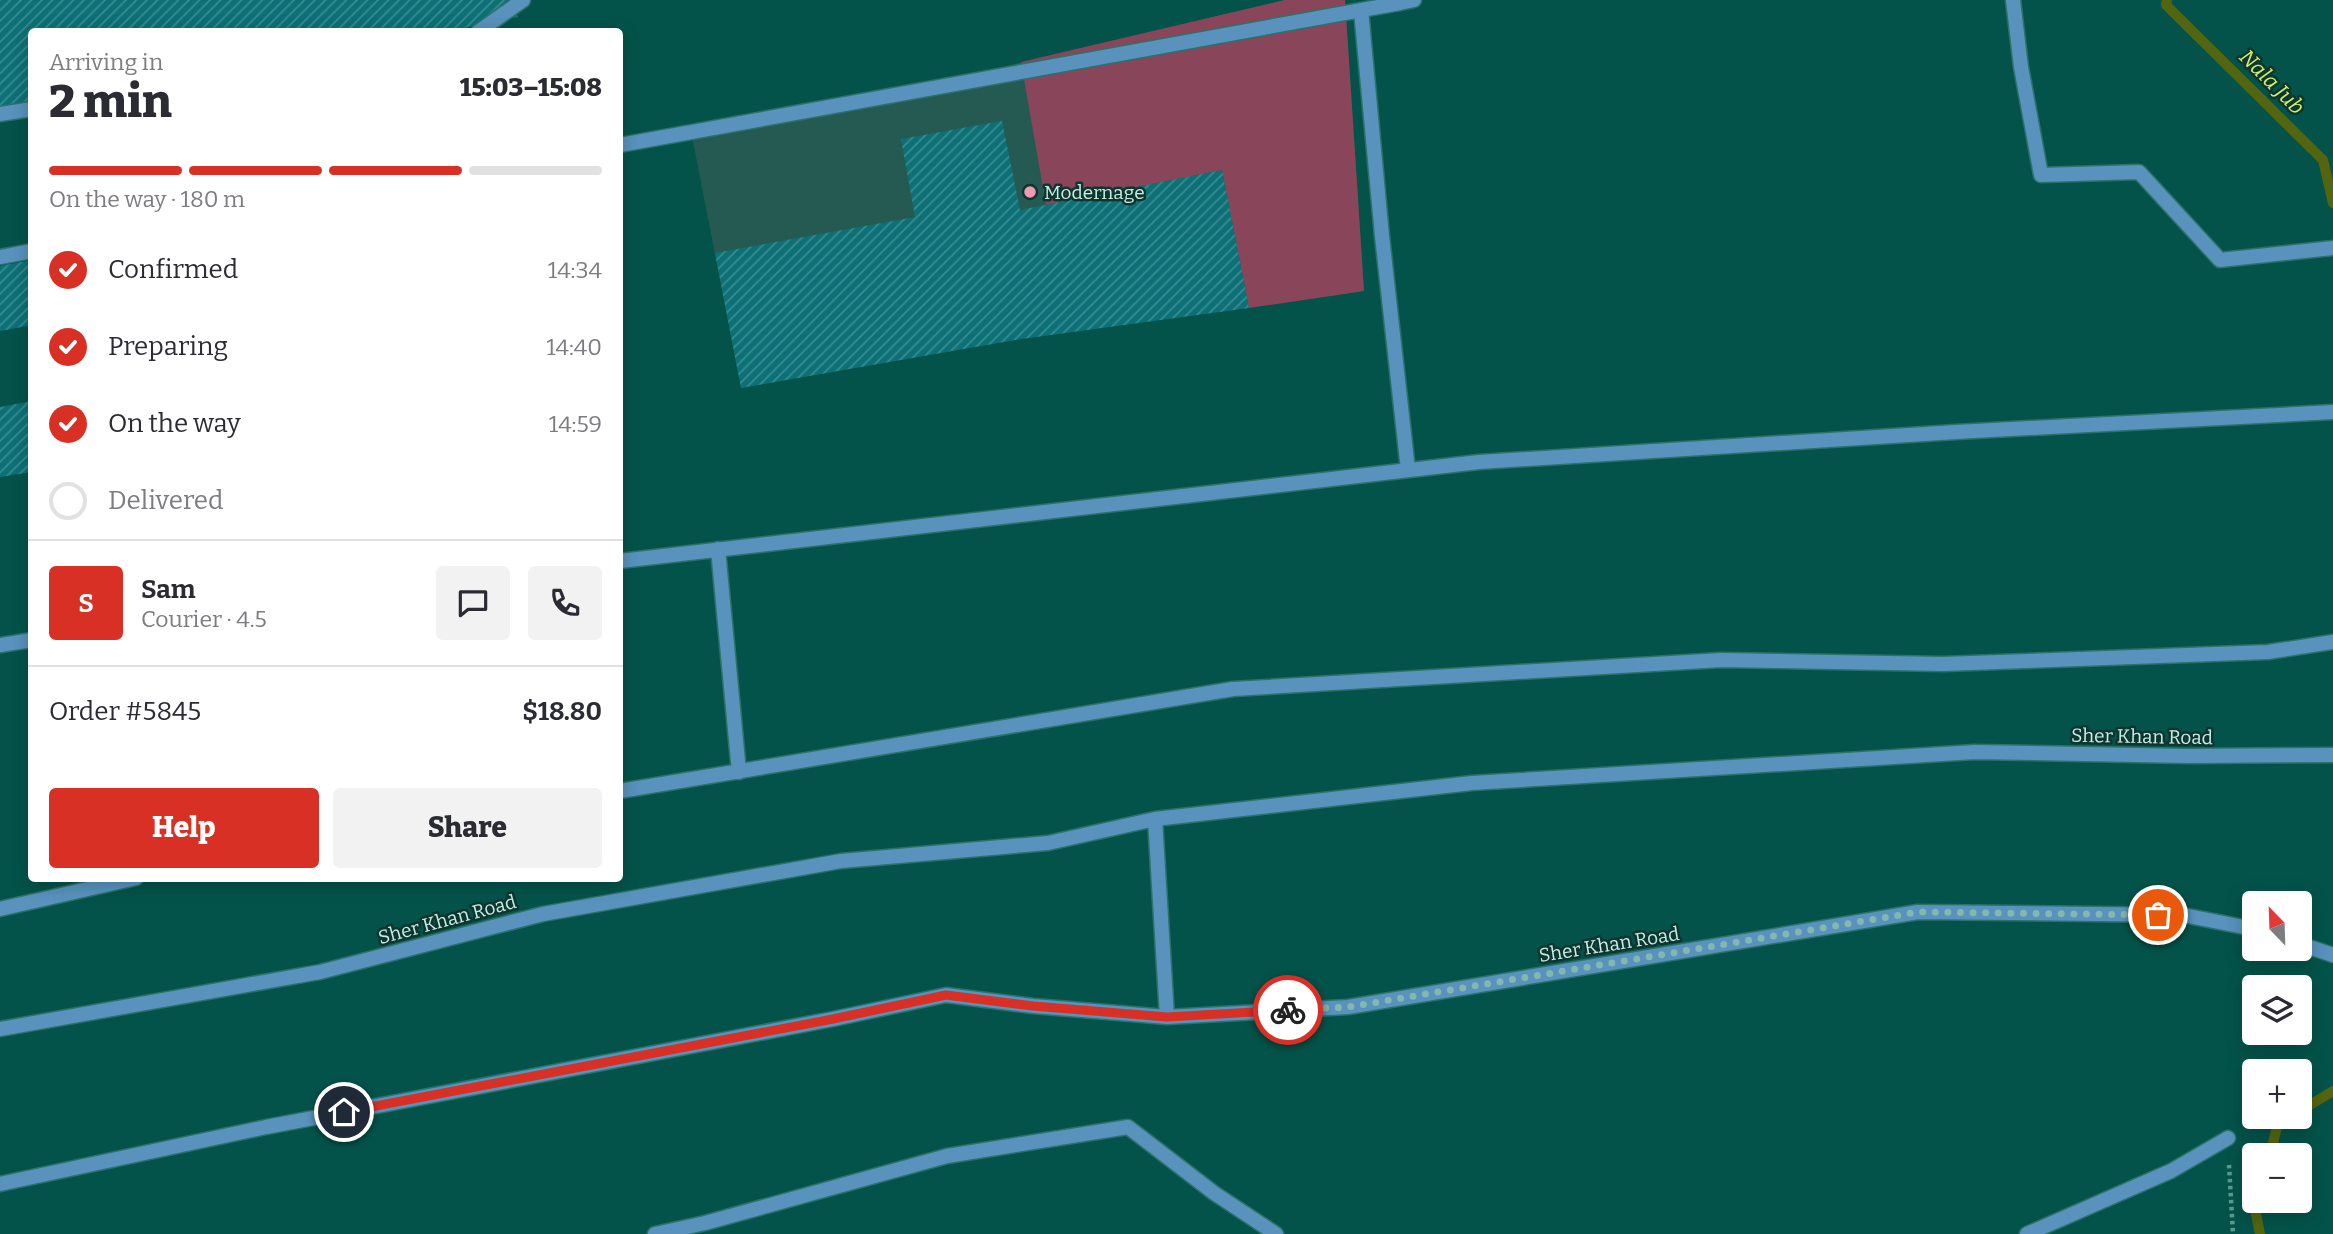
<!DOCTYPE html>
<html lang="en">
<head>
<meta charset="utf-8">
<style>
	:root { --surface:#fff; --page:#f2f2f3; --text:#2b2b33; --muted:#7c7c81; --line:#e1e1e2; --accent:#d93025 }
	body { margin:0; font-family:Bitter,serif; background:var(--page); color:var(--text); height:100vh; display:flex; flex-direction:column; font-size:26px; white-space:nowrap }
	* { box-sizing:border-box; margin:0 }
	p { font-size:23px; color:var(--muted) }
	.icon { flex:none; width:38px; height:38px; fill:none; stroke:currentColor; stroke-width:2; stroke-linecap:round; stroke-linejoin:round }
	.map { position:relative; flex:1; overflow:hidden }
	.details { position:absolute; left:28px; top:28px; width:595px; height:854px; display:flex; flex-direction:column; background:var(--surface); border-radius:7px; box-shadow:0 4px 18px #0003 }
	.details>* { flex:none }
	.needle { width:46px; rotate:337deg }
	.buttons { position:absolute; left:2242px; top:891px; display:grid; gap:14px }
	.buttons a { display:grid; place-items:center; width:70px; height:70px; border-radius:7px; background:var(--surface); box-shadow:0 4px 18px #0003; font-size:35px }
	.pin { position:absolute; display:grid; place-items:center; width:60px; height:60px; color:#fff; margin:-30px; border:4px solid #fff; border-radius:50%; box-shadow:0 2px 7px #0007 }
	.courier { position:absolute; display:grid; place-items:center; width:70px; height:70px; margin:-35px; border:5px solid #d93025; border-radius:50%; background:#fff; color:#222; box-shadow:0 2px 9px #0007 }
	.head em { font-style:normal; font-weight:800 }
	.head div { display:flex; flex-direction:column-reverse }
	.head { display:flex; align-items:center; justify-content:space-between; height:119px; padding:0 21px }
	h1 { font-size:46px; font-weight:800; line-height:52px }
	.bar { display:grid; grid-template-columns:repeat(4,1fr); gap:10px 7px; align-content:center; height:84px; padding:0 21px }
	.bar i { height:9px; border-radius:5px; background:var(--line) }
	.bar .active { background:var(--accent) }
	.bar p { grid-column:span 4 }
	.line { display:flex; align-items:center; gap:18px; padding:0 21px; border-top:2px solid var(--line) }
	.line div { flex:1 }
	.round { display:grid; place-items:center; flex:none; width:74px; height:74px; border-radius:7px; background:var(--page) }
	ol { padding:0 21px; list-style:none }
	li { display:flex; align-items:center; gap:21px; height:77px }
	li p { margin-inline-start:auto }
	li .icon { padding:7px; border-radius:50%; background:var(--accent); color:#fff; stroke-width:4 }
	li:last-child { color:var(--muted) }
	li i { width:38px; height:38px; border:4px solid var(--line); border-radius:50% }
	.cta { display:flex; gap:14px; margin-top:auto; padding:14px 21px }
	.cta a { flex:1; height:80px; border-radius:7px; background:var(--accent); color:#fff; font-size:28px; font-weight:800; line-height:80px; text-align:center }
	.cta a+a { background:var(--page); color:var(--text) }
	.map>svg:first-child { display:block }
	.built { fill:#255a52 }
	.park { fill:#89465a }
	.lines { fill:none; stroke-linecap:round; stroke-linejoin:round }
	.stream { stroke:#53660f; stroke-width:10 }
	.building { fill:url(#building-hatch) }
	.street-casing { stroke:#2b7269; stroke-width:17 }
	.path { stroke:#5b9990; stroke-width:4.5; stroke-dasharray:3.5 3.5; stroke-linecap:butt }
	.street { stroke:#5892bd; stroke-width:14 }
	.done { stroke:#81b8af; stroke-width:7; stroke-dasharray:0 12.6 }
	.route { stroke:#d93025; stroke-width:9 }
	.poi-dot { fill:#f19ab2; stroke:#0f352f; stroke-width:2.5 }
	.labels { text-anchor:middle; stroke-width:5; stroke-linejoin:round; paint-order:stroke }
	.poi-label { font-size:19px; fill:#c5eee6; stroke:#0f352f; text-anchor:start }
	.street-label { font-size:19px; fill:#c5eee6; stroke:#0f352f }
	.water-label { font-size:21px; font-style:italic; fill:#cff26a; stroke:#0f352f }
</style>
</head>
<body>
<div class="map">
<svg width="2333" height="1234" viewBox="0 0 2333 1234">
	<defs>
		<pattern id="building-hatch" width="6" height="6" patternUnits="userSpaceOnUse" patternTransform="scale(1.75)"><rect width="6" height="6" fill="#0c7076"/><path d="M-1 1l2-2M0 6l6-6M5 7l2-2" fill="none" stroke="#398c90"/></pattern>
	</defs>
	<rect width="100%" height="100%" fill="#04534a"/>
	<path class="built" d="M1285,0H1345L1364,291L1021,339L741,388L691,131L951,79Z"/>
	<path class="park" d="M1285,0H1345L1364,291L1249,308L1222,170L1046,205L1021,62Z"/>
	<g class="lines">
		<path class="stream" d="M2167,0L2166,5L2323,160L2333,203
			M2300,1111L2333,1091
			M2270,1155L2278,1123L2289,1116
			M2258,1200L2255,1209L2260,1234"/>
	</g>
	<path class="building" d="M0,0H513L518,17L445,32H32V112L0,117Z
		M1002,121L1020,210L1222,170L1249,308L1021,339L741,388L715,253L915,217L901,139Z
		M32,260V325L0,331V266Z
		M32,401V472L0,477V407Z"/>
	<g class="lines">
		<defs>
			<path id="street" d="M2013,0L2021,67L2041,175L2139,172L2220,260L2333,248
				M1400,3L1414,0
				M1361,10L1382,236L1408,470
				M478,32L523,0
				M0,114L32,109
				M620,145L1400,3L1399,0
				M0,257L32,251
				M718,549L739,772
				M620,561L1479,462L1956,432L2333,412
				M0,645L32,640
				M620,791L1233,689L1721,660L1943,664L2268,652L2333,642
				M1155,819L1167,1017L1348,1007L1918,912L2183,915L2254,929
				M0,909L136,878
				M2300,944L2333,955
				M0,1029L320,972L543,914L841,861L1048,843L1155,819L1472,783L1975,752L2188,756L2333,755
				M0,1184L266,1127L833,1019L946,995L1033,1006L1167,1017
				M655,1234L705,1223L947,1156L1128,1127L1214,1193L1276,1234
				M2027,1234L2171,1171L2228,1138"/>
		</defs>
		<use href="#street" class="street-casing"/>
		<path class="path" d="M2229,1165L2233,1234"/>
		<use href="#street" class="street"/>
	</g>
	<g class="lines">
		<path class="done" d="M1288,1010L1348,1007L1918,912L2158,915"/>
		<path class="route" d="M344,1112L833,1019L946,995L1033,1006L1167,1017L1288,1010"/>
	</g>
	<circle class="poi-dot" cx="1030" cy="192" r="7"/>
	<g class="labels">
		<g class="poi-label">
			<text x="1044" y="199">Modernage</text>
		</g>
		<g class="street-label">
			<text transform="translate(2142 736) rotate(1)" y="7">Sher Khan Road</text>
			<text transform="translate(447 919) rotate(-15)" y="7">Sher Khan Road</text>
			<text transform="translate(1609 944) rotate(-9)" y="7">Sher Khan Road</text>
		</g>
		<g class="water-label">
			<text transform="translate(2272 82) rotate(45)" y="7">Nala Jub</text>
		</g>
	</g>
</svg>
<div class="buttons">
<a><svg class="needle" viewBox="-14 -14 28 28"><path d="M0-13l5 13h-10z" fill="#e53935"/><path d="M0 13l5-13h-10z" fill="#7c7c81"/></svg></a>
<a><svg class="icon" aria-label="layers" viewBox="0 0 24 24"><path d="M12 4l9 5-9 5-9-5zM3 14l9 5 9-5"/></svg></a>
<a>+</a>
<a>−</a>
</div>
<div class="pin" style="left:2158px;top:915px;background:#ea580c"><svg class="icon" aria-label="bag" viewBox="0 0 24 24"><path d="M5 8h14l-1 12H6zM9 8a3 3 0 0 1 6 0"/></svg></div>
<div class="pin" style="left:344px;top:1112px;background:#1f2937"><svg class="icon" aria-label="home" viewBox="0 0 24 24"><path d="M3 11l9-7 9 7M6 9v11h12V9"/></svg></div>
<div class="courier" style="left:1288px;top:1010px"><svg class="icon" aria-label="bike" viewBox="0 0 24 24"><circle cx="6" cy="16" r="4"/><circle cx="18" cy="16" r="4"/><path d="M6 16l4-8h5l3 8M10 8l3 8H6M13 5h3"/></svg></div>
<section class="details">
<div class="head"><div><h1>2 min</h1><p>Arriving in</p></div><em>15:03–15:08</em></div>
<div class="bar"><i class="active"></i><i class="active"></i><i class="active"></i><i></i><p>On the way · 180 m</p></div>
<ol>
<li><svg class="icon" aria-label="check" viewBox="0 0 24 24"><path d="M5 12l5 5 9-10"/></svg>Confirmed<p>14:34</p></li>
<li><svg class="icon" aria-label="check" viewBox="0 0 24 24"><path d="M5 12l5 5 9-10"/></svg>Preparing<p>14:40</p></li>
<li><svg class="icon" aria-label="check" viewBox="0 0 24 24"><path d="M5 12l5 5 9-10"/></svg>On the way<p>14:59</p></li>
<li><i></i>Delivered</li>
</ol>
<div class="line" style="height:126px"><b class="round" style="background:var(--accent);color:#fff">S</b><div><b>Sam</b><p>Courier · 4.5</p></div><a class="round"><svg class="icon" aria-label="chat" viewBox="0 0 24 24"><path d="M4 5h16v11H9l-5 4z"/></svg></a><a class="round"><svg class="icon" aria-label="phone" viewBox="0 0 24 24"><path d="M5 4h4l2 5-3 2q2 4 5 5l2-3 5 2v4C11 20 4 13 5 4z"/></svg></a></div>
<div class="line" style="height:91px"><div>Order #5845</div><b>$18.80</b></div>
<div class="cta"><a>Help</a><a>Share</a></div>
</section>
</div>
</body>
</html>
